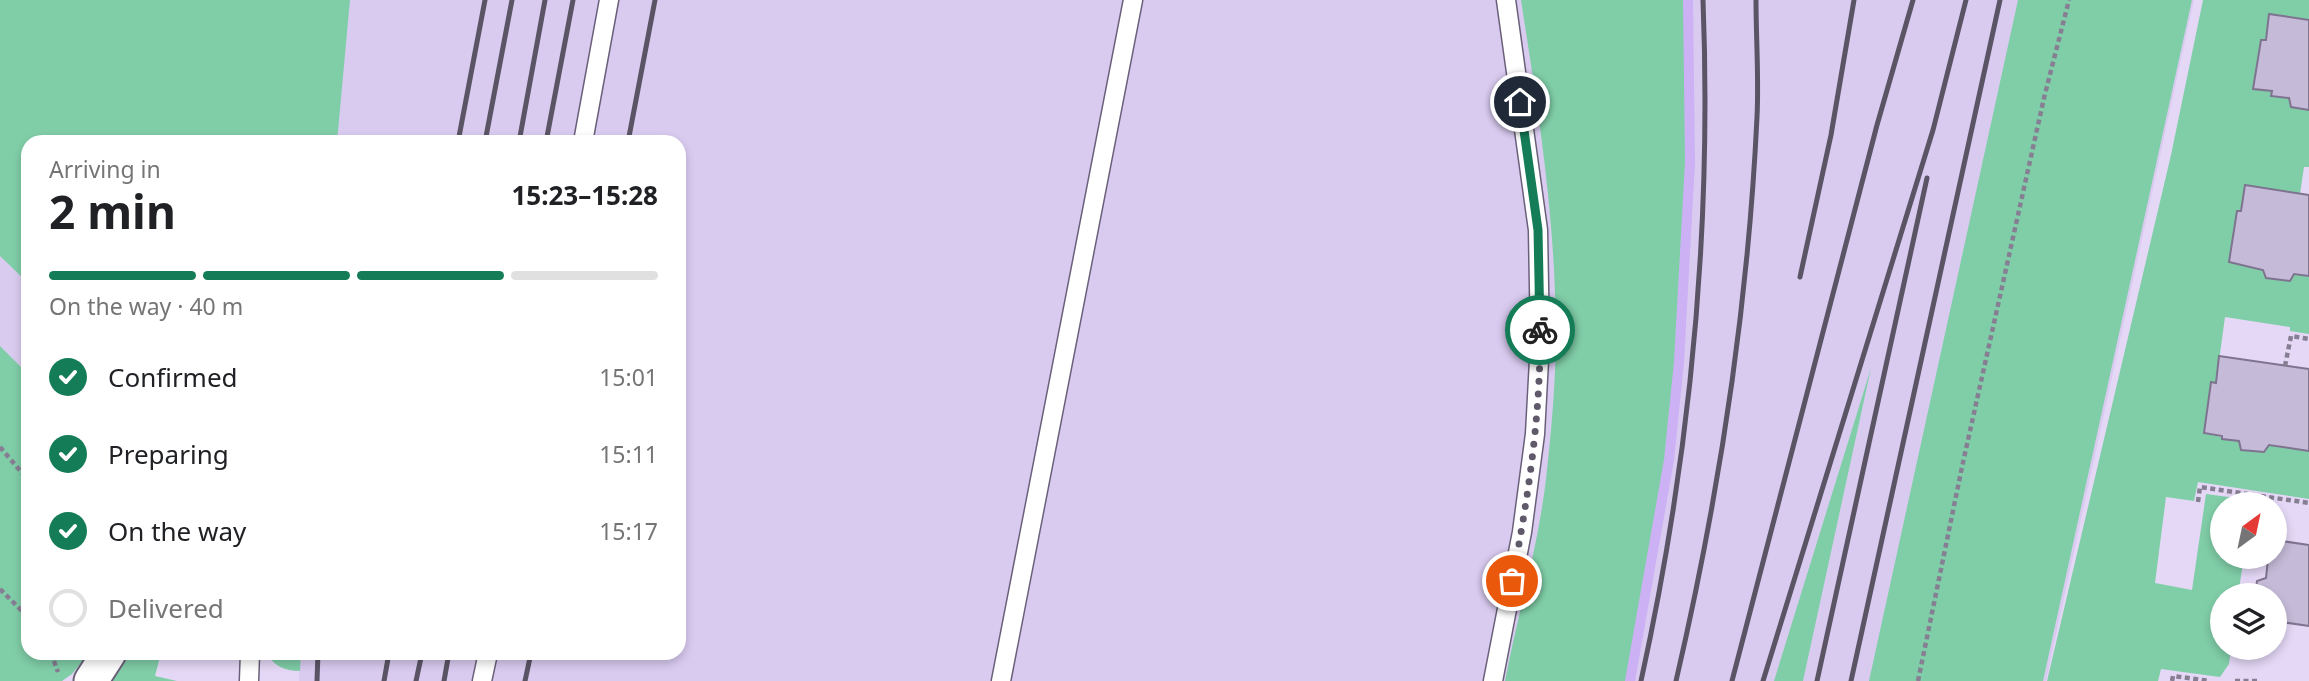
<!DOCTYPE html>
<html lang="en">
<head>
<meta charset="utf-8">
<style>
	:root { --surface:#fff; --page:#f2f2f2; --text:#202124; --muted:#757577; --line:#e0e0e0; --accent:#147d57 }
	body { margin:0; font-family:"Noto Sans",sans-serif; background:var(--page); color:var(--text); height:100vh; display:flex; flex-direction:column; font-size:26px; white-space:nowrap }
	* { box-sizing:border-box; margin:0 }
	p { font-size:23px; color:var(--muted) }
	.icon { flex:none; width:38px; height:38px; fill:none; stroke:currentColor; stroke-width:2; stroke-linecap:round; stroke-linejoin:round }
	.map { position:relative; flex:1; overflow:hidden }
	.panel { position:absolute; left:21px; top:135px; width:665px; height:525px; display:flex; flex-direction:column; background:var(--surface); border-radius:21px; box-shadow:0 4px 10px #0003 }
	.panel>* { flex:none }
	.needle { width:46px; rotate:33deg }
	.fabs { position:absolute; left:2210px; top:492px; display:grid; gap:14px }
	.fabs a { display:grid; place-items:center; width:77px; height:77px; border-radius:50%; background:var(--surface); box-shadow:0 4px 10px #0003; font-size:35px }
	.pin { position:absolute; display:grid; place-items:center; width:60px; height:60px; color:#fff; margin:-30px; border:4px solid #fff; border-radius:50%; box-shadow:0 2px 7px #0007 }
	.courier { position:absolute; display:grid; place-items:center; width:70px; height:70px; margin:-35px; border:5px solid #147d57; border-radius:50%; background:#fff; color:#222; box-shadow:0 2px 9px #0007 }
	.overview em { font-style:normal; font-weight:700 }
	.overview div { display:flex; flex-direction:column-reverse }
	.overview { display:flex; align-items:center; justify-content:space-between; height:119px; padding:0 28px }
	h1 { font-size:46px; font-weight:700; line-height:52px }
	.bar { display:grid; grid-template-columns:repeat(4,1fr); gap:10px 7px; align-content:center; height:84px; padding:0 28px }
	.bar i { height:9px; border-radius:5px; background:var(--line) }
	.bar .active { background:var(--accent) }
	.bar p { grid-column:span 4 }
	ol { padding:0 28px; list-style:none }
	li { display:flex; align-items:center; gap:21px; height:77px }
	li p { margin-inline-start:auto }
	li .icon { padding:7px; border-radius:50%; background:var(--accent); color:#fff; stroke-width:4 }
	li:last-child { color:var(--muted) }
	li i { width:38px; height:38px; border:4px solid var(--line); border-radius:50% }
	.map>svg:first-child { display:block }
	.built { fill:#d9cbf0 }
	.green { fill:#80cea8 }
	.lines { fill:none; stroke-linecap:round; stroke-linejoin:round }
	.stream { stroke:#ccb1f4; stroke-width:10 }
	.building { fill:#c5bad8; stroke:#7e748f; stroke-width:2 }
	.lane-casing { stroke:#6a607a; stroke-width:21 }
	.street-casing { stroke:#6a607a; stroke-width:37 }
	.path { stroke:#867e93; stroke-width:4.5; stroke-dasharray:5 3.5; stroke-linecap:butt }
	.lane { stroke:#fff; stroke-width:18 }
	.street { stroke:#fff; stroke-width:33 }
	.rail { stroke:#5b5465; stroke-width:5 }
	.done { stroke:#5f596a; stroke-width:7; stroke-dasharray:0 12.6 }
	.route { stroke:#147d57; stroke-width:9 }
</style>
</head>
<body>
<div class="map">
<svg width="2309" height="681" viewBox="0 0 2309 681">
	<rect width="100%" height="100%" fill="#e4d8f6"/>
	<path class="built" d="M0,0H2194L2046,681H299L301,653H679V142H28V374L0,346Z"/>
	<path class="green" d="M0,0H350L337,142H28V283L0,256Z
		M1521,0H1688L1690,162L1679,362L1669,460L1630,681H1505C1518,613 1538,548 1546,479C1553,418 1558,355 1555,294C1552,196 1536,97 1521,0Z
		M2018,0H2192L2043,681H1869Z
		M2203,0H2309V20L2269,14L2266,40H2261L2253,89L2272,91L2271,96L2289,98L2291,107L2309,110V167H2304L2300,194L2245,186L2241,211H2237L2229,262L2263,270L2267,278L2290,281L2294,274L2309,276V334L2290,331V327L2225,317L2216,383L2211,382L2204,433L2239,441L2242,450L2264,452L2269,445L2309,451V499L2198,482L2194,501L2166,497L2155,583L2192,590L2206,494L2251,500V504H2222V556L2244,557L2238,595H2222V648H2231L2229,664L2220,677L2161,669L2158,681H2047L2171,155Z
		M0,346L28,374V653H89L72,674L62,681H0Z
		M1871,368L1803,681H1774Z
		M126,653H161L155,676L177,681H109Z
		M266,653H301L300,671C285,671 274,666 266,653Z"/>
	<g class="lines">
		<path class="stream" d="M1630,681L1669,460L1679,362L1690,162L1688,0"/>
	</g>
	<path class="building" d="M2269,14L2309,20V110L2291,107L2289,98L2271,96L2272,91L2253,89L2261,40H2266Z
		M2245,185L2309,195V276L2294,274L2290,281L2266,278L2263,270L2229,262L2237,211H2241Z
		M2219,356L2309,369V451L2269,445L2264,452L2241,450L2239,441L2222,439V436L2204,433L2211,382L2216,383Z
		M2275,540L2309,545V626L2275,621V595H2255L2257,581L2266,578L2268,559L2261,556H2275Z"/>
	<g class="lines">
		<defs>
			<path id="lane" d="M583,142L609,0
				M249,681L250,653
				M482,681L488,653
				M1001,681L1133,0
				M1493,681L1522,532L1535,434L1540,342L1538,230L1506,0"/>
			<path id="street" d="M91,681L109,653"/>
		</defs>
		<use href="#lane" class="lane-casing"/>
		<use href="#street" class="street-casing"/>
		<path class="path" d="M2285,366L2291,336L2309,339
			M0,447L28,480
			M2198,502L2200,487L2309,503
			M0,589L28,617
			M51,653L58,672
			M1918,681L1962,467L2044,98L2069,0
			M2172,681L2173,676L2210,681
			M2235,681H2257"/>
		<use href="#lane" class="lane"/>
		<use href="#street" class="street"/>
		<path class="rail" d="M458,142L485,0
			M485,142L512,0
			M519,142L545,0
			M546,142L573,0
			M628,142L655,0
			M1800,277L1831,135L1854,0
			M317,681L318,653
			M384,681L389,653
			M416,681L422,653
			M444,681L449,653
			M525,681L531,653
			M1641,681C1690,458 1712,229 1703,0
			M1676,681C1719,496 1748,307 1757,117C1759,78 1756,39 1756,0
			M1732,681L1877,125L1913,0
			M1763,681L1933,130L1966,0
			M1817,681L1927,178
			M1851,681L2000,0"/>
	</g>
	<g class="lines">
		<path class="done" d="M1512,581C1528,499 1541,414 1540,330"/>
		<path class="route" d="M1520,102L1538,230L1540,330"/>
	</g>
</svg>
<div class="fabs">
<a><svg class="needle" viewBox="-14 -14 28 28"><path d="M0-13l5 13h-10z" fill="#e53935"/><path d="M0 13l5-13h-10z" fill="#757577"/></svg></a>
<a><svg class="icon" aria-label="layers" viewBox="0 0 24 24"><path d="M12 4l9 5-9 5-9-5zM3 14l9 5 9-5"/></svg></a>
</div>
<div class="pin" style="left:1512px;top:581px;background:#ea580c"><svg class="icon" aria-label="bag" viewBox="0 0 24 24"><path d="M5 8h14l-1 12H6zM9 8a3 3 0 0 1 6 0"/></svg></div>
<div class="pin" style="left:1520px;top:102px;background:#1f2937"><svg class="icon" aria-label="home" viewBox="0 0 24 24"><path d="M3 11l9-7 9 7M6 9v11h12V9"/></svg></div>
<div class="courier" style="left:1540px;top:330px"><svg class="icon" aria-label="bike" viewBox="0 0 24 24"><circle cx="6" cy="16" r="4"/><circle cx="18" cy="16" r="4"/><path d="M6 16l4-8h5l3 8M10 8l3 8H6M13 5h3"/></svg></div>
<section class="panel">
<div class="overview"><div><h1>2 min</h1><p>Arriving in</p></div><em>15:23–15:28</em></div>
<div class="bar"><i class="active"></i><i class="active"></i><i class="active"></i><i></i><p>On the way · 40 m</p></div>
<ol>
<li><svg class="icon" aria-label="check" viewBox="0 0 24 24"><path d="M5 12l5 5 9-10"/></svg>Confirmed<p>15:01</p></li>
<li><svg class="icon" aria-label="check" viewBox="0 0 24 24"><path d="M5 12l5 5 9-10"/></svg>Preparing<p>15:11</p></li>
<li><svg class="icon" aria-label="check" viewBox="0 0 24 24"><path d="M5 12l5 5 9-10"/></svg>On the way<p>15:17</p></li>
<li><i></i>Delivered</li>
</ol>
</section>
</div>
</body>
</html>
